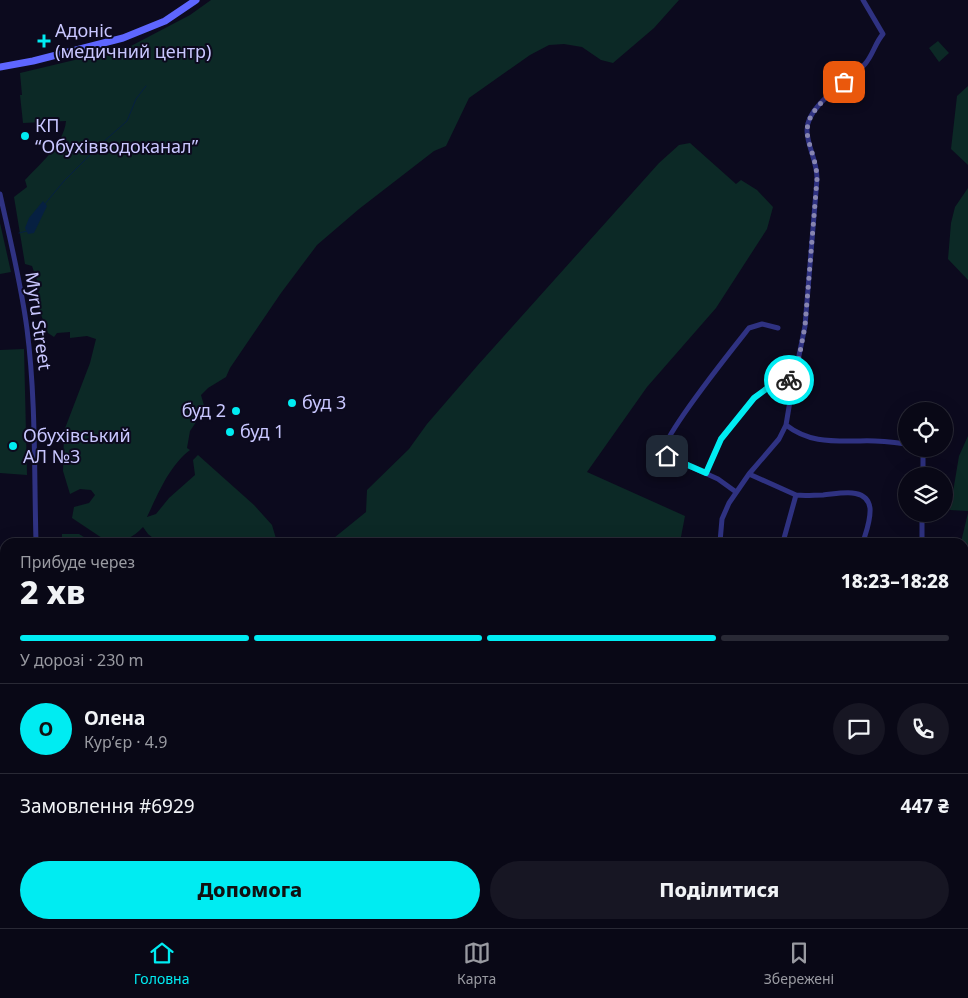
<!DOCTYPE html>
<html lang="uk">
<head>
<meta charset="utf-8">
<style>
	:root { --surface:#090816; --page:#171623; --text:#f1f3f6; --muted:#999aa1; --line:#292935; --accent:#00ecf2 }
	body { margin:0; font-family:"Noto Sans",sans-serif; background:var(--page); color:var(--text); height:100vh; display:flex; flex-direction:column; font-size:19px; white-space:nowrap }
	* { box-sizing:border-box; margin:0 }
	p { font-size:16px; color:var(--muted) }
	.icon { flex:none; width:28px; height:28px; fill:none; stroke:currentColor; stroke-width:2; stroke-linecap:round; stroke-linejoin:round }
	.map { position:relative; flex:1; overflow:hidden }
	.details { position:absolute; left:0px; top:538px; width:969px; height:391px; display:flex; flex-direction:column; background:var(--surface); border-radius:15px 15px 0 0; box-shadow:0 5px 20px #0002,0 0 0 1px var(--line) }
	.details>* { flex:none }
	.fabs { position:absolute; left:898px; top:402px; display:grid; gap:10px }
	.fabs a { display:grid; place-items:center; width:55px; height:55px; border-radius:50%; background:var(--surface); box-shadow:0 5px 20px #0002,0 0 0 1px var(--line); font-size:25px }
	.pin { position:absolute; display:grid; place-items:center; width:42px; height:42px; color:#fff; margin:-21px; border-radius:10px; box-shadow:0 2px 8px #0006 }
	.courier { position:absolute; display:grid; place-items:center; width:50px; height:50px; margin:-25px; border:4px solid #00ecf2; border-radius:50%; background:#fff; color:#222; box-shadow:0 1px 6px #0007 }
	.headline em { font-style:normal; font-weight:800 }
	.headline div { display:flex; flex-direction:column-reverse }
	.headline { display:flex; align-items:center; justify-content:space-between; height:85px; padding:0 20px }
	h1 { font-size:32px; font-weight:800; line-height:38px }
	.bar { display:grid; grid-template-columns:repeat(4,1fr); gap:8px 5px; align-content:center; height:60px; padding:0 20px }
	.bar i { height:6px; border-radius:4px; background:var(--line) }
	.bar .on { background:var(--accent) }
	.bar p { grid-column:span 4 }
	.line { display:flex; align-items:center; gap:12px; padding:0 20px; border-top:1px solid var(--line) }
	.line div { flex:1 }
	.round { display:grid; place-items:center; flex:none; width:52px; height:52px; border-radius:26px; background:var(--page) }
	.primary-button { display:flex; gap:10px; margin-top:auto; padding:10px 20px }
	.primary-button a { flex:1; height:58px; border-radius:30px; background:var(--accent); color:#111; font-size:20px; font-weight:800; line-height:58px; text-align:center }
	.primary-button a+a { background:var(--page); color:var(--text) }
	.menu { display:flex; justify-content:space-around; align-items:center; height:70px; border-top:1px solid var(--line); background:var(--surface); font-size:14px; color:var(--muted) }
	.menu a { display:grid; justify-items:center; gap:2px }
	.menu .on { color:var(--accent) }
	.map>svg:first-child { display:block }
	.green { fill:#0c2926 }
	.water { fill:#062041 }
	.lines { fill:none; stroke-linecap:round; stroke-linejoin:round }
	.stream { stroke:#062041; stroke-width:1 }
	.street { stroke:#2f3282; stroke-width:5 }
	.secondary { stroke:#5e66ff; stroke-width:7 }
	.done { stroke:#8785b0; stroke-width:5; stroke-dasharray:0 9 }
	.route { stroke:#00ecf2; stroke-width:6 }
	.poi-dot { fill:#00ecf2; stroke:#0c0a1e; stroke-width:2 }
	.labels { text-anchor:middle; stroke-width:4; stroke-linejoin:round; paint-order:stroke }
	.poi-label { font-size:18px; fill:#c9c7ff; stroke:#0c0a1e; text-anchor:start }
	.street-label { font-size:18px; fill:#c9c7ff; stroke:#0c0a1e }
</style>
</head>
<body>
<div class="map">
<svg width="968" height="928" viewBox="0 0 968 928">
	<rect width="100%" height="100%" fill="#0c0a1e"/>
	<path class="green" d="M211,0H679L654,28L613,63L601,60L582,47L564,44L549,45L530,55L469,98L446,146L434,151L359,209L317,245L281,293L230,368L226,377L208,388L201,395L205,409L190,431L187,448L190,450C169,466 158,494 147,517L156,514L169,498L195,475L193,460L198,455L254,505L272,525L277,542H158L148,534L143,527C133,538 123,542 108,542L72,518L74,507L89,503L95,495L91,490L80,489L70,494L63,471L64,431L90,363L96,339L87,336L70,338V332L57,333L54,337L48,333L35,299L40,289L32,266L25,264L14,197L27,187L25,180C40,164 64,144 66,121L23,123L20,95H22L20,73L129,47L190,15Z
		M938,41L949,53L939,62L929,48Z
		M968,86V165L951,149L957,96Z
		M690,143L736,184L741,180L757,190L773,207L767,229L716,308L647,387L587,472L685,516L680,542H329L366,512L367,490L409,449L427,424L478,365L659,163L679,145Z
		M968,188V280L948,259L951,223L955,207Z
		M0,223L11,272L0,274Z
		M24,349L27,475L0,473V350Z
		M968,436V511L950,510L959,456Z
		M968,513V700L964,696V542H961Z
		M62,534H79L92,542H62Z
		M968,791V824L964,811V796Z
		M0,879L5,881V924H961L965,928H0Z"/>
	<path class="water" d="M43,201L47,206L34,233L28,234L25,228L29,218Z"/>
	<g class="lines">
		<path class="stream" d="M102,143L127,121L136,99L146,86
			M44,205L64,181L98,147
			M19,233L27,231"/>
		<path class="street" d="M0,194C10,239 21,283 27,329C36,400 34,471 36,542
			M786,425C809,443 833,441 860,441C876,440 891,442 906,444
			M706,473L721,439L754,398L777,381L795,379
			M749,474L796,495L783,542
			M923,476V449
			M736,492L718,479L667,456L663,452C664,434 734,347 749,328L762,324L778,328
			M796,495C805,496 814,495 823,495C838,494 867,486 870,508C871,520 866,532 863,542
			M720,542L722,519L729,503L749,474L779,439L786,425L791,395L805,326L817,179C817,160 807,146 807,130C807,104 849,82 865,64C873,55 875,43 883,34L863,0
			M922,542V514
			M0,614H1L2,639H5
			M0,736L5,737
			M0,777L5,760
			M0,821L5,816
			M0,854L5,847
			M964,887L968,888"/>
		<path class="secondary" d="M0,67L33,61L123,38L165,21L196,0"/>
	</g>
	<g class="lines">
		<path class="done" d="M789,380L795,379L805,326L817,179C817,164 811,152 808,138C802,114 828,97 844,82"/>
		<path class="route" d="M667,456L706,473L721,439L754,398L777,381L789,380"/>
	</g>
	<g class="poi-dot">
		<path d="M41.5 33.5h5v5h5v5h-5v5h-5v-5h-5v-5h5z"/>
		<circle cx="25" cy="136" r="5"/>
		<circle cx="292" cy="403" r="5"/>
		<circle cx="236" cy="411" r="5"/>
		<circle cx="230" cy="432" r="5"/>
		<circle cx="13" cy="446" r="5"/>
	</g>
	<g class="labels">
		<g class="poi-label">
			<text x="55" y="37">Адоніс<tspan x="55" dy="21">(медичний центр)</tspan></text>
			<text x="35" y="132">КП<tspan x="35" dy="21">“Обухівводоканал”</tspan></text>
			<text x="302" y="409">буд 3</text>
			<text x="226" y="417" text-anchor="end">буд 2</text>
			<text x="240" y="438">буд 1</text>
			<text x="23" y="442">Обухівський<tspan x="23" dy="21">АЛ №3</tspan></text>
		</g>
		<g class="street-label">
			<text transform="translate(38 321) rotate(82)" y="6">Myru Street</text>
		</g>
	</g>
</svg>
<div class="fabs">
<a><svg class="icon" aria-label="locate" viewBox="0 0 24 24"><circle cx="12" cy="12" r="6"/><path d="M12 2v4M12 18v4M2 12h4M18 12h4"/></svg></a>
<a><svg class="icon" aria-label="layers" viewBox="0 0 24 24"><path d="M12 4l9 5-9 5-9-5zM3 14l9 5 9-5"/></svg></a>
</div>
<div class="pin" style="left:844px;top:82px;background:#ea580c"><svg class="icon" aria-label="bag" viewBox="0 0 24 24"><path d="M5 8h14l-1 12H6zM9 8a3 3 0 0 1 6 0"/></svg></div>
<div class="pin" style="left:667px;top:456px;background:#1f2937"><svg class="icon" aria-label="home" viewBox="0 0 24 24"><path d="M3 11l9-7 9 7M6 9v11h12V9"/></svg></div>
<div class="courier" style="left:789px;top:380px"><svg class="icon" aria-label="bike" viewBox="0 0 24 24"><circle cx="6" cy="16" r="4"/><circle cx="18" cy="16" r="4"/><path d="M6 16l4-8h5l3 8M10 8l3 8H6M13 5h3"/></svg></div>
<section class="details">
<div class="headline"><div><h1>2 хв</h1><p>Прибуде через</p></div><em>18:23–18:28</em></div>
<div class="bar"><i class="on"></i><i class="on"></i><i class="on"></i><i></i><p>У дорозі · 230 m</p></div>
<div class="line" style="height:90px"><b class="round" style="background:var(--accent);color:#111">О</b><div><b>Олена</b><p>Кур’єр · 4.9</p></div><a class="round"><svg class="icon" aria-label="chat" viewBox="0 0 24 24"><path d="M4 5h16v11H9l-5 4z"/></svg></a><a class="round"><svg class="icon" aria-label="phone" viewBox="0 0 24 24"><path d="M5 4h4l2 5-3 2q2 4 5 5l2-3 5 2v4C11 20 4 13 5 4z"/></svg></a></div>
<div class="line" style="height:65px"><div>Замовлення #6929</div><b>447 ₴</b></div>
<div class="primary-button"><a>Допомога</a><a>Поділитися</a></div>
</section>
</div>
<nav class="menu">
<a class="on"><svg class="icon" aria-label="home" viewBox="0 0 24 24"><path d="M3 11l9-7 9 7M6 9v11h12V9"/></svg>Головна</a>
<a><svg class="icon" aria-label="map" viewBox="0 0 24 24"><path d="M3 6l6-2 6 2 6-2v14l-6 2-6-2-6 2zM9 4v14M15 6v14"/></svg>Карта</a>
<a><svg class="icon" aria-label="saved" viewBox="0 0 24 24"><path d="M7 4h10v16l-5-4-5 4z"/></svg>Збережені</a>
</nav>
</body>
</html>
